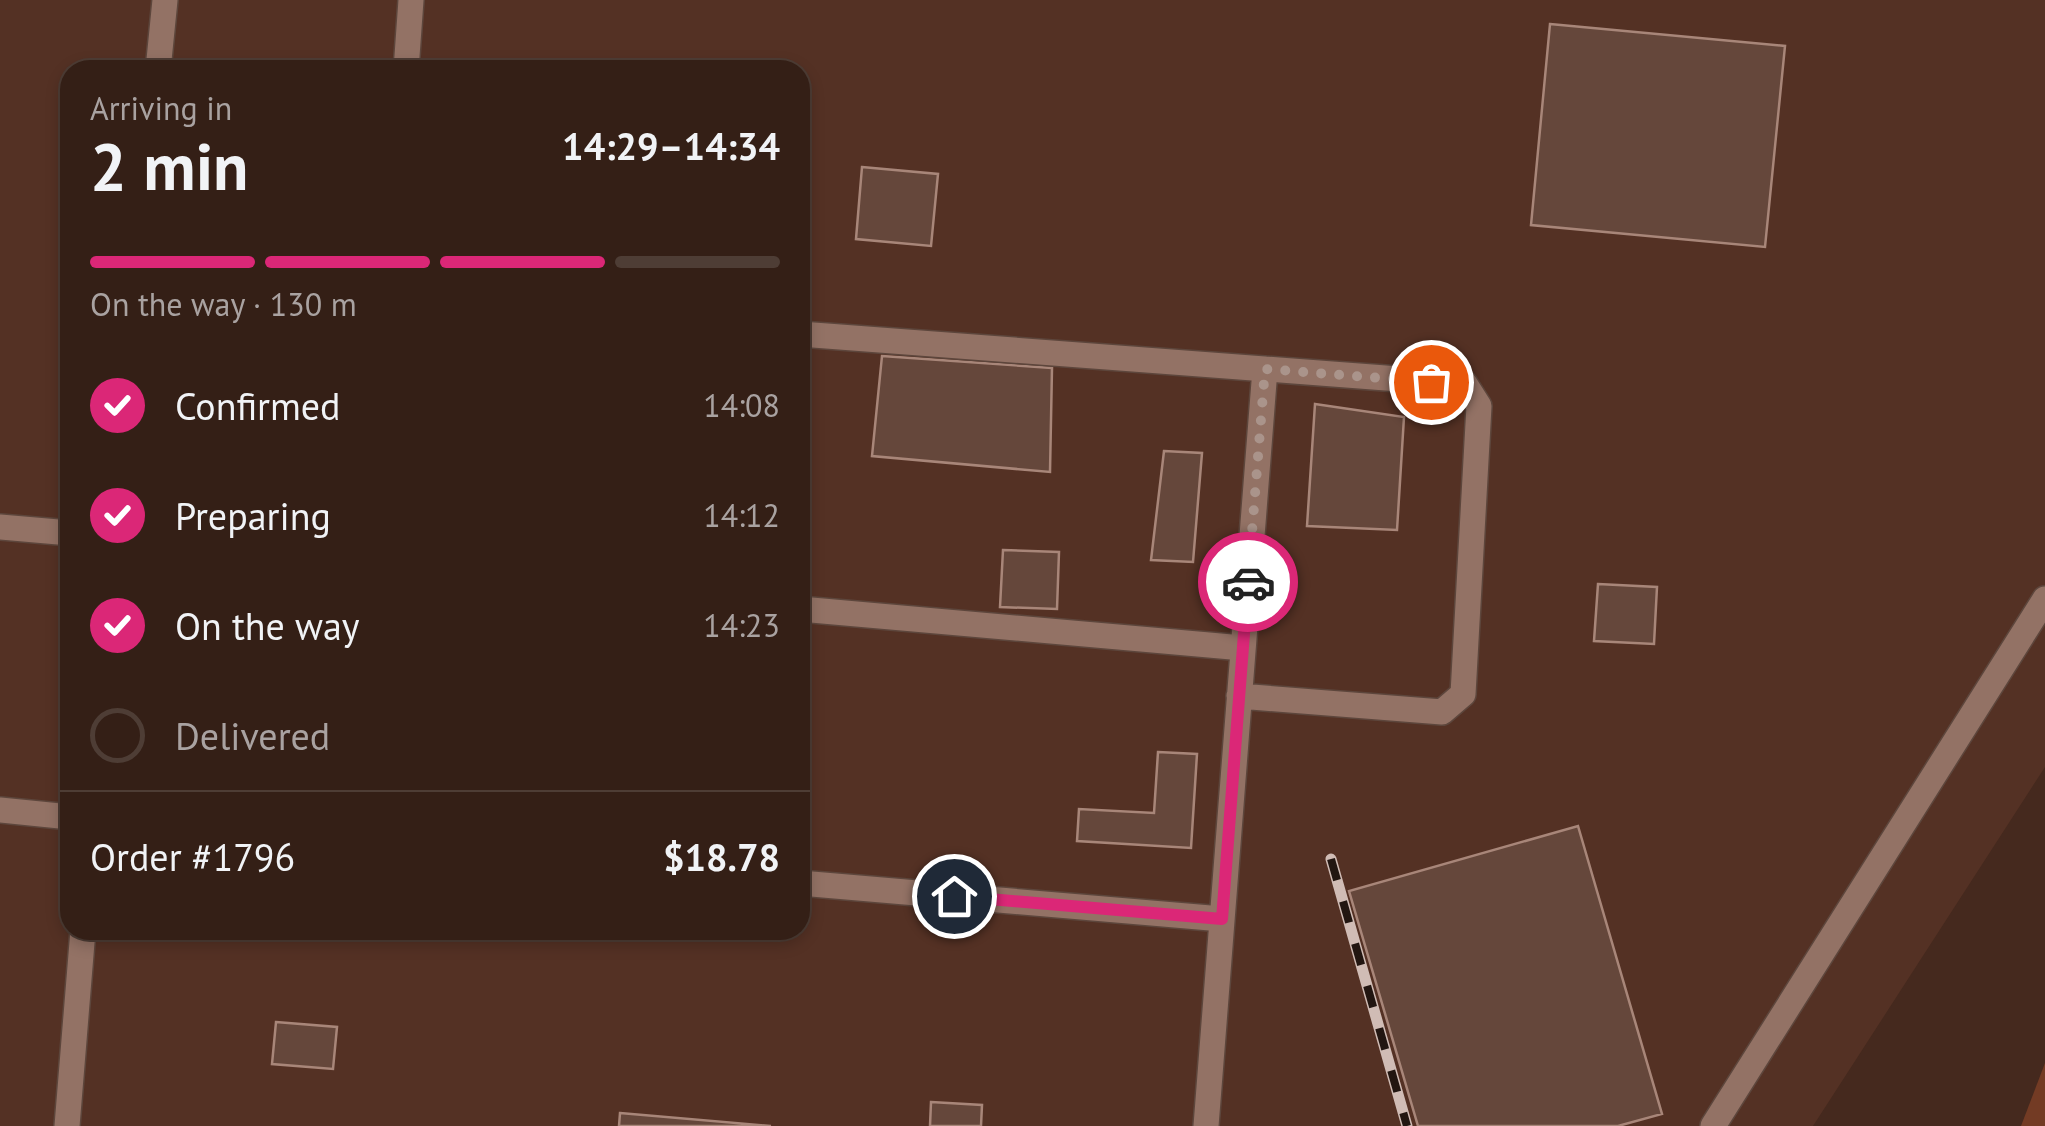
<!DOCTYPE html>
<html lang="en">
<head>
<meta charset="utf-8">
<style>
	:root { --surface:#341f16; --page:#3f2c23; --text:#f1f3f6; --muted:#a9a2a1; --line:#4e3d35; --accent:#db2777 }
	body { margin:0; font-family:"PT Sans",sans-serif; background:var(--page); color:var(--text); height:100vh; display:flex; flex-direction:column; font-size:38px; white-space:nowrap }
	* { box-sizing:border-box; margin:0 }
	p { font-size:32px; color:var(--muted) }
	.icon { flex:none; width:55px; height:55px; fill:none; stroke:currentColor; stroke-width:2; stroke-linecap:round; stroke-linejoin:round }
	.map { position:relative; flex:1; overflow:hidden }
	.panel { position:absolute; left:60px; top:60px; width:750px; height:880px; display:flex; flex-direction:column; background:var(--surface); border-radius:30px; box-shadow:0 5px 15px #0003,0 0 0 2px var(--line) }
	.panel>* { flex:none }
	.pin { position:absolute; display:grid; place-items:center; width:85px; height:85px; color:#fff; margin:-42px; border:5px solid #fff; border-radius:50%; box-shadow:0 2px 10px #0007 }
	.courier { position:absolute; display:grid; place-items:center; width:100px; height:100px; margin:-50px; border:8px solid #db2777; border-radius:50%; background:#fff; color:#222; box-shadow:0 2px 12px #0007 }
	.head em { font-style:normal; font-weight:800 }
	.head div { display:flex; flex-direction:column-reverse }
	.head { display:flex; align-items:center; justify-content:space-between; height:170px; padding:0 30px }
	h1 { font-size:65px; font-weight:800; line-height:75px }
	.bar { display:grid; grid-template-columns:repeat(4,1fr); gap:15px 10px; align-content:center; height:120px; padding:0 30px }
	.bar i { height:12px; border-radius:8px; background:var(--line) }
	.bar .active { background:var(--accent) }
	.bar p { grid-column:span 4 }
	.line { display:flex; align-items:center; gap:25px; padding:0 30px; border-top:2px solid var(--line) }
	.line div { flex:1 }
	ol { padding:0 30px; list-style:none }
	li { display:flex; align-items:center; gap:30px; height:110px }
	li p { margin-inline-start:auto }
	li .icon { padding:10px; border-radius:50%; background:var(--accent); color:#fff; stroke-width:4 }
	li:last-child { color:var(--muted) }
	li i { width:55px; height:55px; border:5px solid var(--line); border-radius:50% }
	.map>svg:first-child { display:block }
	.built { fill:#543124; fill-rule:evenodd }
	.green { fill:#733b24 }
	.building { fill:#65473b; stroke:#a88679; stroke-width:2.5 }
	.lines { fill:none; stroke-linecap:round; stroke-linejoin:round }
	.minor-casing { stroke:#5d463c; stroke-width:28 }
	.minor { stroke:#937265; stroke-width:25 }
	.rail-casing { stroke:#d0bcb5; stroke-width:11 }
	.rail { stroke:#221611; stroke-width:8; stroke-dasharray:22; stroke-linecap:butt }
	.done { stroke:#aa948b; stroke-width:10; stroke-dasharray:0 18 }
	.route { stroke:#db2777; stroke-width:12 }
</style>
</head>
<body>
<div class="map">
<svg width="2045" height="1126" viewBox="0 0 2045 1126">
	<rect width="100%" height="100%" fill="#45291e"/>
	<path class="built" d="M0,0H2045V767L1813,1126H0ZM70,70H800V930H70Z"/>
	<path class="green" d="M2045,1063V1126H2021Z"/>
	<path class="building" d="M1550,24L1785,46L1765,247L1531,225Z
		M862,167L938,174L931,246L856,239Z
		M882,356L1052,368L1050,472L872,456Z
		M1315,404L1404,417L1397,530L1307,526Z
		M1164,451L1202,453L1193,562L1151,560Z
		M1003,550L1059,552L1057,609L1000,607Z
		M1598,584L1657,587L1654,644L1594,641Z
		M1158,752L1197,754L1191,848L1077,841L1079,809L1154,813Z
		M1578,826L1662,1114L1618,1126H1418L1349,891Z
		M276,1022L337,1027L333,1069L272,1064Z
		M931,1102L982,1105L981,1126H930Z
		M620,1113L771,1126H619Z"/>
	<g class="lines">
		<defs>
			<path id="minor" d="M158,70L165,0
				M406,70L411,0
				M800,334L1465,384L1479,406L1463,694L1442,712L1239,696
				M0,527L70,533
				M800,609L1243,648
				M0,810L70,817
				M800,883L1222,919
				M67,1126L83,930
				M1206,1126L1265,369
				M1713,1126L2045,599"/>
		</defs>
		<use href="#minor" class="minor-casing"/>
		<use href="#minor" class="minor"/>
		<defs>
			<path id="rail" d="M1331,859L1407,1126"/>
		</defs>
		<use href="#rail" class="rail-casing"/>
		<use href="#rail" class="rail"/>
	</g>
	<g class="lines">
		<path class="done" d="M1248,582L1265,369L1431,382"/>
		<path class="route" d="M954,896L1222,919L1248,582"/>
	</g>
</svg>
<div class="pin" style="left:1431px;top:382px;background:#ea580c"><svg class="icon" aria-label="bag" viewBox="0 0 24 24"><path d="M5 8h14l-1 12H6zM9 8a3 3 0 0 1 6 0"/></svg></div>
<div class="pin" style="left:954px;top:896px;background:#1f2937"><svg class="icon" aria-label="home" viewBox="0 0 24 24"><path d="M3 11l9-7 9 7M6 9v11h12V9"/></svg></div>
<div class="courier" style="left:1248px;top:582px"><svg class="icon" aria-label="car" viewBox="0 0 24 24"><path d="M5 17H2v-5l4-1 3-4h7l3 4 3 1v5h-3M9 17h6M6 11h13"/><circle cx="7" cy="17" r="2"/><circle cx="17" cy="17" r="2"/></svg></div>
<section class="panel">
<div class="head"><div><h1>2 min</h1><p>Arriving in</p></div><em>14:29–14:34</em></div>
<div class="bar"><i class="active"></i><i class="active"></i><i class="active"></i><i></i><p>On the way · 130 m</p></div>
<ol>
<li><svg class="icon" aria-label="check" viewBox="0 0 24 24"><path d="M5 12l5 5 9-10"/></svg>Confirmed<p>14:08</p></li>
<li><svg class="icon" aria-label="check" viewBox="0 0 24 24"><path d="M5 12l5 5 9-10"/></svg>Preparing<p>14:12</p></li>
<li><svg class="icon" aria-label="check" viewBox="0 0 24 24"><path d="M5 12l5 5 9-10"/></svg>On the way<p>14:23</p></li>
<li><i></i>Delivered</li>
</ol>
<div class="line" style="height:130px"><div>Order #1796</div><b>$18.78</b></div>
</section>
</div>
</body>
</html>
